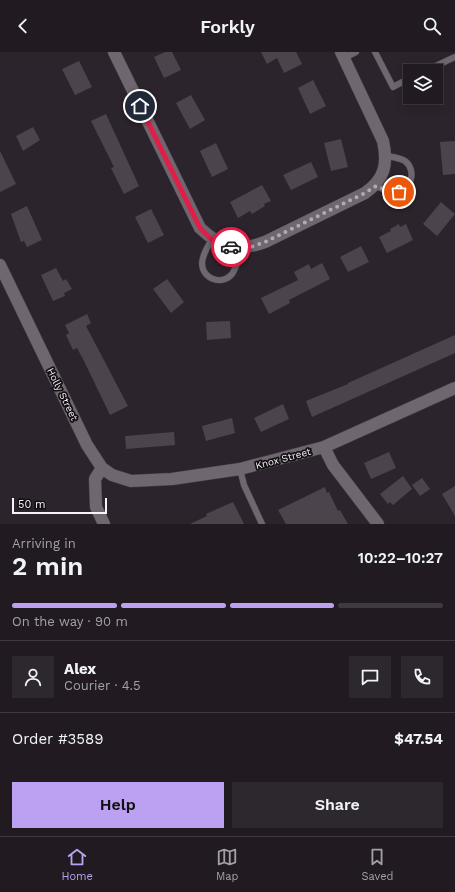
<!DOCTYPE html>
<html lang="en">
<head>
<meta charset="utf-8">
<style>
	:root { --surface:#211b21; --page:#2d282e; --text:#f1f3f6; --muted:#a2a1a5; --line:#3e393f; --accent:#bca0f2 }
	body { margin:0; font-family:"Work Sans",sans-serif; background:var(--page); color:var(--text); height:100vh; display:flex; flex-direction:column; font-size:15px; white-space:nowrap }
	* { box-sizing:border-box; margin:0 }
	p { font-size:13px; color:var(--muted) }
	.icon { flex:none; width:22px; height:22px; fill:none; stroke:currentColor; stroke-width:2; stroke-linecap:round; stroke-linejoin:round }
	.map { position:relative; height:472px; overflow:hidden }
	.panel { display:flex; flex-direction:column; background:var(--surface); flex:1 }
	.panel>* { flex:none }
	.controls { position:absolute; left:403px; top:12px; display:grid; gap:8px }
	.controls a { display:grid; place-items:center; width:40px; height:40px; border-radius:0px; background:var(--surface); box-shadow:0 2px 10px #0003,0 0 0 1px var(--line); font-size:20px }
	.scale { position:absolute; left:12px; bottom:10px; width:95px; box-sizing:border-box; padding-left:4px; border:2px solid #f8f3f8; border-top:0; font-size:11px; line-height:14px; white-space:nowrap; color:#f8f3f8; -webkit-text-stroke:3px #120f12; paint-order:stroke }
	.pin { position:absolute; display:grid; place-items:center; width:34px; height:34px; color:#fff; margin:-17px; border:2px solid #fff; border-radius:50%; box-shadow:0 1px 4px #0007 }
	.courier { position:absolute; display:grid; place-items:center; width:40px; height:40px; margin:-20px; border:3px solid #e11d48; border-radius:50%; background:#fff; color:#222; box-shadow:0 1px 5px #0007 }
	.headline em { font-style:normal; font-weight:600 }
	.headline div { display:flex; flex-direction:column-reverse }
	.headline { display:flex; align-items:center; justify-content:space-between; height:68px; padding:0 12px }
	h1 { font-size:26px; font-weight:600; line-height:30px }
	.bar { display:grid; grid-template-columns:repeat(4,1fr); gap:6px 4px; align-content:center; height:48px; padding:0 12px }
	.bar i { height:5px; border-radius:3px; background:var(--line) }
	.bar .current { background:var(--accent) }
	.bar p { grid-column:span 4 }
	.line { display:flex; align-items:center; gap:10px; padding:0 12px; border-top:1px solid var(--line) }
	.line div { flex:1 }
	.round { display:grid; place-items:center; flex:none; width:42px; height:42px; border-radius:0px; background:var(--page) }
	.cta { display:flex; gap:8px; margin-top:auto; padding:8px 12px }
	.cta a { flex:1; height:46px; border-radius:0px; background:var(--accent); color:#111; font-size:16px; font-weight:600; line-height:46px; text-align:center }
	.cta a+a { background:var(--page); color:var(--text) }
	header { display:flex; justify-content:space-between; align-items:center; height:52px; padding:0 12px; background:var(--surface); font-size:18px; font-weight:600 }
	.tab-bar { display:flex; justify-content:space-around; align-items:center; height:56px; border-top:1px solid var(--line); background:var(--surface); font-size:11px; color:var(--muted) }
	.tab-bar a { display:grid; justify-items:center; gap:2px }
	.tab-bar .current { color:var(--accent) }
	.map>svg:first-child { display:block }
	.building { fill:#4c444c }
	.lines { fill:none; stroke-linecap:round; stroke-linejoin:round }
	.lane-casing { stroke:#464046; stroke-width:7 }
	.street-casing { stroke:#464046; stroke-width:13 }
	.lane { stroke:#6f666f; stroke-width:6 }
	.street { stroke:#6f666f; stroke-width:12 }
	.done { stroke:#b1abb1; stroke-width:4; stroke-dasharray:0 7.2 }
	.route { stroke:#e11d48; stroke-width:5 }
	.labels { text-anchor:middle; stroke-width:3.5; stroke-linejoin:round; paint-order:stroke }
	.street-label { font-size:10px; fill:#f8f3f8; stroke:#120f12 }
</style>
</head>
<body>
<header><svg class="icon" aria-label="back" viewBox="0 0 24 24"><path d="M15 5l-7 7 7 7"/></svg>Forkly<svg class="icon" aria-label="search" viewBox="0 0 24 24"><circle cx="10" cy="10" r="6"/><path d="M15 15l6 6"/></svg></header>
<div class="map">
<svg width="455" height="472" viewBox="0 0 455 472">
	<rect width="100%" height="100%" fill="#2c242c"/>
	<path class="building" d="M165,0H172L181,18L164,26L154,5Z
		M261,0H296L302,12L284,21L277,6L267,12Z
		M79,9L92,35L75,43L62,17Z
		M313,28L326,54L310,62L298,36Z
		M191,43L205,68L190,77L176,51Z
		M106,62L139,134L124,142L111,116L114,115L91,69Z
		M33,75L40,88L23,99L16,84Z
		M341,87L348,115L331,119L324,91Z
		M455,89V122L443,123L440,90Z
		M216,91L228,117L212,125L200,99Z
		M0,99L16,132L0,140Z
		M311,110L318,125L291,138L283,123Z
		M262,133L271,149L264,152L265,154L252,162L250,159L238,166L230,150Z
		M441,150L455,162L437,184L423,172Z
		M27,154L42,188L27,195L24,189L21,190L11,162Z
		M151,157L164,183L148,191L135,165Z
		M399,172L400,175L406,172L413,188L387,201L379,185L391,179L390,177Z
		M361,194L369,210L348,220L340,205Z
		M322,211L330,227L289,248L290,251L269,262L261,246L298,228L294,220L309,212L311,217Z
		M56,216L63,229L66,227L72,237L64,241L65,244L53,249L41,223Z
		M167,227L184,250L171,261L153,237Z
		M87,262L91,271L86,274L128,354L110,363L84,309L77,296L73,298L66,283L69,281L65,273Z
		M230,269L231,286L207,288L206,270Z
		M455,283V301L312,365L306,349L348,332V331Z
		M283,352L289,367L261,380L254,366Z
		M232,366L235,381L206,389L202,374Z
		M174,380L175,393L126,397L125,384Z
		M389,400L396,416L371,427L364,411Z
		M403,424L412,437L393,453L390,450L388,452L380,442Z
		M422,426L430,437L420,444L412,433Z
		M455,434V464L442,442Z
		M325,435L327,441L329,440L338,459L340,458L348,472H286L278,458Z
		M233,450L244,472H190L207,464L206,462Z"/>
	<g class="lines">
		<defs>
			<path id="lane" d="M375,0L393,35L410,26
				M344,6L356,0
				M425,19L455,5
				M376,134C381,136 388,140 394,140C410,141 418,119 405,109C400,106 392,105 387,104
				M212,188C207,195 203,202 202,211C202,227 222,234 232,222C237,215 239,204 243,196
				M240,417L244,433L262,472"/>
			<path id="street" d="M114,0L200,176C221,196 238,200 265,190L365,141C385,127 388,112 383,89L341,0
				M0,213L87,393L102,416L112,423L131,429L172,427L240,417L324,395L455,336
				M324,395L333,413L378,472
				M102,416L95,427L96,455L104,472"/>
		</defs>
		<use href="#lane" class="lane-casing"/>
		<use href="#street" class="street-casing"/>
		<use href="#lane" class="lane"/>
		<use href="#street" class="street"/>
	</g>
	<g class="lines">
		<path class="done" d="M231,195H251L265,190L365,141L376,134L389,139L399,140"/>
		<path class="route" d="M140,54L200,176L212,188L231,195"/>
	</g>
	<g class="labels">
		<g class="street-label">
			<text transform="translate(63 342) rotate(64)" y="4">Holly Street</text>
			<text transform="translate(283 406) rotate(-15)" y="4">Knox Street</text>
		</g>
	</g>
</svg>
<div class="controls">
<a><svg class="icon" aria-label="layers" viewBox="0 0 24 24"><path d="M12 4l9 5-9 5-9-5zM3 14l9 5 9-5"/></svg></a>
</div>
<div class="scale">50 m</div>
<div class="pin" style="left:399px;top:140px;background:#ea580c"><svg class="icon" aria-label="bag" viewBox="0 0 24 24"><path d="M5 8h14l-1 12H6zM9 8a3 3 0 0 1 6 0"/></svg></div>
<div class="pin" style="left:140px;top:54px;background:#1f2937"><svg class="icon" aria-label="home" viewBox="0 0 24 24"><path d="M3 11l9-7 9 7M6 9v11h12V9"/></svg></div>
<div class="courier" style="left:231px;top:195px"><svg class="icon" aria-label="car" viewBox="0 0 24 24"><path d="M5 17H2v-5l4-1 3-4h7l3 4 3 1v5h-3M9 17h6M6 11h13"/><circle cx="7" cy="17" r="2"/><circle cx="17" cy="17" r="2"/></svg></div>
</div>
<section class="panel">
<div class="headline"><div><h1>2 min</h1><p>Arriving in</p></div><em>10:22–10:27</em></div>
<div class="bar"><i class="current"></i><i class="current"></i><i class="current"></i><i></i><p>On the way · 90 m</p></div>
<div class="line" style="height:72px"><a class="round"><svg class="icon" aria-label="person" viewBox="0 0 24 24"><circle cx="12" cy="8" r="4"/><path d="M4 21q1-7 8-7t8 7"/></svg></a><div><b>Alex</b><p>Courier · 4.5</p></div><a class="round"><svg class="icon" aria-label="chat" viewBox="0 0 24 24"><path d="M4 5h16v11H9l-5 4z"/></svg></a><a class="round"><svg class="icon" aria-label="phone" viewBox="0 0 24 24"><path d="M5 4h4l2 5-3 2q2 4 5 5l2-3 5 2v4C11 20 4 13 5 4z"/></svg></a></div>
<div class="line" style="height:52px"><div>Order #3589</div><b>$47.54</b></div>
<div class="cta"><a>Help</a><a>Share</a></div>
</section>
<nav class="tab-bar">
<a class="current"><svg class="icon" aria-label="home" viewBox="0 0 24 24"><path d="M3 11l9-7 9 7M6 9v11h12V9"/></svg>Home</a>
<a><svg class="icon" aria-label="map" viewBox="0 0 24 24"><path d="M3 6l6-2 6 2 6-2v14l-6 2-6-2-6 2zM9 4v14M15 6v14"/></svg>Map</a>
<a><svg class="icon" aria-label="saved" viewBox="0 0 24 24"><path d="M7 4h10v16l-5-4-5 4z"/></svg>Saved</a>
</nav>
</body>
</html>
